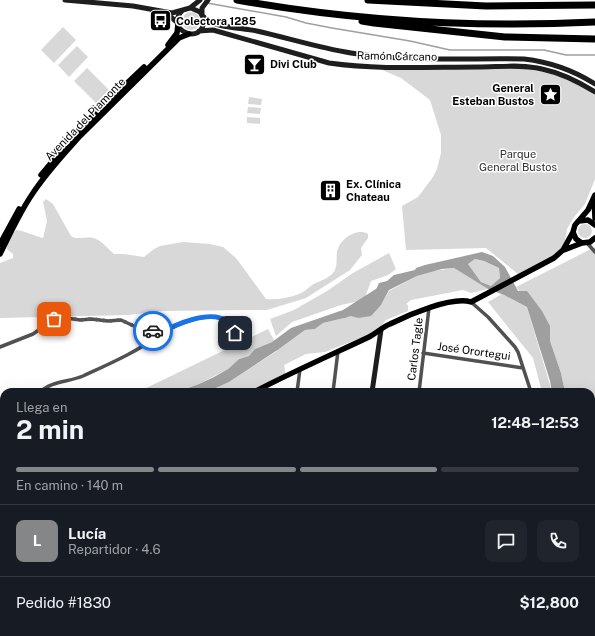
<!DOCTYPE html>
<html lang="es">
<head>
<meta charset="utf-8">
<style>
	:root { --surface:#171b24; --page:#20242c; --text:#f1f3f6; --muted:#9ea1a6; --line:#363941; --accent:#858687 }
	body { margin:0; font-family:"Public Sans",sans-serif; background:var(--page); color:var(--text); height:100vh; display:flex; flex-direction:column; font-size:15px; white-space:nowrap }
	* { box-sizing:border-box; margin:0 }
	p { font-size:13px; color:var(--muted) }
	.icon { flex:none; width:22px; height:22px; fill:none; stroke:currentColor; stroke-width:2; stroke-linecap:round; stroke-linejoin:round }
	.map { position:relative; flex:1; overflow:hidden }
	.drawer { position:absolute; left:0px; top:388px; width:595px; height:248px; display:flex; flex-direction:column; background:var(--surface); border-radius:12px 12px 0 0; box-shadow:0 4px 16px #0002 }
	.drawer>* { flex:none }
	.pin { position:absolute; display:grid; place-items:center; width:34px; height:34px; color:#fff; margin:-17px; border-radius:8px; box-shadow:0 2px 6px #0006 }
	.courier { position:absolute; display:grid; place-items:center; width:40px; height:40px; margin:-20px; border:3px solid #1a73e8; border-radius:50%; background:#fff; color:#222; box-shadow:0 1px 5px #0007 }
	.head em { font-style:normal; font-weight:700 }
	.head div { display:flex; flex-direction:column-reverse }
	.head { display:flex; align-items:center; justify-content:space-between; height:68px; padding:0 16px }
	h1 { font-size:26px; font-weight:700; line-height:30px }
	.bar { display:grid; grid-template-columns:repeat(4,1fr); gap:6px 4px; align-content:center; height:48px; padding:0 16px }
	.bar i { height:5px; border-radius:3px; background:var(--line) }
	.bar .on { background:var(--accent) }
	.bar p { grid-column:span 4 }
	.line { display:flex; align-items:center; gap:10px; padding:0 16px; border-top:1px solid var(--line) }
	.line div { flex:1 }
	.round { display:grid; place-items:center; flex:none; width:42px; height:42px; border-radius:8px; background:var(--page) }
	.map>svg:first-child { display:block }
	.green { fill:#d8d8d8 }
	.water { fill:#9f9f9f; fill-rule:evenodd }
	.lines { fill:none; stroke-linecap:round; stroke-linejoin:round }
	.stream { stroke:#9f9f9f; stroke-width:1.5 }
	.river { stroke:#9f9f9f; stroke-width:8 }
	.minor { stroke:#515151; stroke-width:3.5 }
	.secondary { stroke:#1e1e1e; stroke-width:5 }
	.primary { stroke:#000; stroke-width:5.5 }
	.motorway { stroke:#000; stroke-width:7 }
	.done { stroke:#595959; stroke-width:4; stroke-dasharray:0 7.2 }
	.route { stroke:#1a73e8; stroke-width:5 }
	.labels { text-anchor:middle; stroke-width:3; stroke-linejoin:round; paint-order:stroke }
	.poi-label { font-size:11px; font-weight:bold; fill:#000; stroke:#fff; text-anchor:start }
	.street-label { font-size:11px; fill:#000; stroke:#fff }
	.park-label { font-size:11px; fill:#2f2f2f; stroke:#fff }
</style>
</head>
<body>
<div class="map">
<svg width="595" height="636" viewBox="0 0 595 636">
	<rect width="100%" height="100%" fill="#fff"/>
	<path class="green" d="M182 21a9 9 0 1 1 18 0a9 9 0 1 1-18 0Z
		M63,27L76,40L54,63L41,50Z
		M77,46L88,57L69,77L58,65Z
		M87,68L109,90L96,103L74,81Z
		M523,68C550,71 573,80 595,95V179L585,204L574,217L567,229L565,241L562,248L554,255L518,274L486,248L406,250L402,206L418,197L433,177L437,169L441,153V135L430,100L401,78L380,69Z
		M249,97L262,99L261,105L248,104Z
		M248,107L261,108L260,114L247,113Z
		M247,117L260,118V124L247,123Z
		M46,199L53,204L71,236C78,241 88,235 96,239C103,242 108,249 114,254H124L144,257L154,249L160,246L183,242L210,244L223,247L236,258L266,299C277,300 289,298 299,294C304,292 308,288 312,285C319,281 328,279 333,273C338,267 336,259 337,252C339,240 356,227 368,234V238L361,248L362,255L350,270L306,298L267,310L162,311L128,315L0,318V263L13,258V254L7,249L8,239L16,230C26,231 34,236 43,238L47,221L43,202Z
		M578 231a7 7 0 1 1 14 0a7 7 0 1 1-14 0Z
		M595,247V581L591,573V392H565L561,373L550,341V326L516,287Z
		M389,253L396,269L388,275L371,281L364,300L341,305L292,322L276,336L270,319L294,310L327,291L353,273Z
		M475,259L484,261L499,268L500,278L491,286L481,282L468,264Z
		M454,268L488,289L471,293L463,290L411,300L406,304L408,305V311L386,320L378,329L368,335L325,352L306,354L284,365L286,376L253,392H207L229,382L277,351L274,341L255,349L249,356L239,359L228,369L199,384L177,392H138L268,329L279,349L305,330L315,329L323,323L340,319L351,315L358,318L381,305L389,291L417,276L434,271Z
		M502,294L527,307L552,392H542L533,358L488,302Z
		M4,457V474L0,477V459Z
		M4,487V532L0,540V488Z
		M591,595L595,603V631L591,626Z"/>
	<path class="water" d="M482,252L493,256L505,267L518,291H527L542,311L550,326V341L561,373L565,392H552L550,381L527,307L504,295L488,289L454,268L442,269L417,276L389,290L381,305L371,316L358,318L351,316L340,319L323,323L315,329L305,330L279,349L229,382L207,392H177L199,384L214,377L228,369L239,359L249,356L255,349L272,342L291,328L340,311L352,309L371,301L379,283L387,281L394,275L415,270L416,268L425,265ZM475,259L484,261L499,268L500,278L491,286L481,282L468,264Z
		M591,573L595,581V603L591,595Z"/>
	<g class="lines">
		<path class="stream" d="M207,3L286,17L306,23L332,28L410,41L450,50H544L566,55H595"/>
		<path class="river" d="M344,314L383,289"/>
		<path class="minor" d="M587,243L595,252
			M471,302L488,317L515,347L518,352L531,392
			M0,347L33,334L54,319L60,317L80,320L91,319L108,321L121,320L136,327L152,330L159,335C175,325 211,308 228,322C231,325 233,329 235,333
			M423,353L523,368
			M40,392C51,381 69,382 83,376C109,364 137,352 159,335
			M297,392L300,369
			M333,392L338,351
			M359,392L373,389
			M419,392L429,308
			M0,425L4,423
			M0,586L4,587
			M0,614H4
			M77,632L90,636
			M206,632L209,636
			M304,632L310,636
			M532,632L545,634
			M168,636L177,632
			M217,636L220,632
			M434,636V632"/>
		<path class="secondary" d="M65,0L133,6L172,13L190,8L200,0
			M183,10C162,29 204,48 204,19L200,12L191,8
			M160,13L172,18L178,23
			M202,15V8L208,0
			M203,16C214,29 241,27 257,31C288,38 319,48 351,53C408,62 466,58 524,59C550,62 573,70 595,84
			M199,31L213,30L329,63C378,70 429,67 478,67C499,67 522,64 542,69C561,73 579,82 595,92
			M372,392L381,330
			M0,634L12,636
			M334,636L335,632"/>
		<path class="primary" d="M168,45L177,33L178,24
			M41,175L82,126L144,67
			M595,195L588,210L575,225L573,232L576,239L582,243L590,242L595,238
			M594,199L595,218
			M579,221L588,220L595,225
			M0,244L19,209
			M564,250L582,243
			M0,254C10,234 19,214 31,196C45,174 63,155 80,136L179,38L189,34
			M254,392C292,372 331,355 369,337C377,333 382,327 390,324C408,315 452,296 471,302L554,258L563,250L573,232
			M0,540L4,532
			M0,626L4,627
			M29,632L42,636"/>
		<path class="motorway" d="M237,0C355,21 475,28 595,22
			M368,0L486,6L595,5
			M362,21L374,23L505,37L595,39"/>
	</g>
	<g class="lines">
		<path class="done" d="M54,319L60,317L80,320L92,319L108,321L121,320L136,327L153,331"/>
		<path class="route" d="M153,331L159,334C174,325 211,308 228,322C231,325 233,329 235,333"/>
	</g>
	<defs>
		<symbol id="bus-square" viewBox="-11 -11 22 22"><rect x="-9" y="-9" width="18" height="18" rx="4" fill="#000" stroke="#fff"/><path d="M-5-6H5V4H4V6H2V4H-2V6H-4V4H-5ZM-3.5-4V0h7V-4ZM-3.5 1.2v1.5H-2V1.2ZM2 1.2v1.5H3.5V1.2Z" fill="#fff"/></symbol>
		<symbol id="bar-square" viewBox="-11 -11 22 22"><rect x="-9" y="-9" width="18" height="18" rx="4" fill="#000" stroke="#fff"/><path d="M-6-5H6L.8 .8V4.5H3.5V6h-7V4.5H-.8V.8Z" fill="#fff"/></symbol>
		<symbol id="sight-square" viewBox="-11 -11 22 22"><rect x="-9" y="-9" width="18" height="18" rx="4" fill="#000" stroke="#fff"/><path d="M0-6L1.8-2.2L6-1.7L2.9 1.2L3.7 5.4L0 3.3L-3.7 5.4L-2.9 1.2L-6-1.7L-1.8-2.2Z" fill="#fff"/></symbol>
		<symbol id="building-square" viewBox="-11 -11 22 22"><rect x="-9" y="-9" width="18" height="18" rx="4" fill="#000" stroke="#fff"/><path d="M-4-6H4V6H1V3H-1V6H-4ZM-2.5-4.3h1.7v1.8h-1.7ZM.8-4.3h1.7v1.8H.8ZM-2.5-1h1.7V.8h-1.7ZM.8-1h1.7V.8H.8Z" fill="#fff"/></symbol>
	</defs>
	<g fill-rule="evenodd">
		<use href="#bus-square" x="148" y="8" width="25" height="25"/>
		<use href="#bar-square" x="242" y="52" width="25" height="25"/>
		<use href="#sight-square" x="538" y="82" width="25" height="25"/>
		<use href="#building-square" x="318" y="178" width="25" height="25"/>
	</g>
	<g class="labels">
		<g class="poi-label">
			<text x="176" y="25">Colectora 1285</text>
			<text x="270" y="68">Divi Club</text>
			<text x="534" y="92" text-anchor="end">General<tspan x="534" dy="13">Esteban Bustos</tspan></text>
			<text x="346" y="188">Ex. Clínica<tspan x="346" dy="13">Chateau</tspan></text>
		</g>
		<g class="street-label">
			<text transform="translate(397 56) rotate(1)" y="4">Ramón Cárcano</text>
			<text transform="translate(85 119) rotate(-46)" y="4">Avenida del Piamonte</text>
			<text transform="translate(415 349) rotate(-83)" y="4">Carlos Tagle</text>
			<text transform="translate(474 351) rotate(8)" y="4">José Orortegui</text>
		</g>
		<g class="park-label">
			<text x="518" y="158">Parque<tspan x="518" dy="13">General Bustos</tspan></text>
		</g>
	</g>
</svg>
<div class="pin" style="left:54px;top:319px;background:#ea580c"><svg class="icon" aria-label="bag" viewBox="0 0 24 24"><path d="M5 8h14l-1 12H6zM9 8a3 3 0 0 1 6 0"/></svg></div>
<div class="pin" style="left:235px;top:333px;background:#1f2937"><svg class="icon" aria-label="home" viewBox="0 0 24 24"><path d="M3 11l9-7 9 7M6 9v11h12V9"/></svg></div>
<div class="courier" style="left:153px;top:331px"><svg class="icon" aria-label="car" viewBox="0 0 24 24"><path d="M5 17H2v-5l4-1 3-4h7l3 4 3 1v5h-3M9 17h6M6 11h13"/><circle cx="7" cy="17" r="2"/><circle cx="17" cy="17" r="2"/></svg></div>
<section class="drawer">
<div class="head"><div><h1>2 min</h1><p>Llega en</p></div><em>12:48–12:53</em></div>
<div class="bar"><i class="on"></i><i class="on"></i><i class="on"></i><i></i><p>En camino · 140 m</p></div>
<div class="line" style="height:72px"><b class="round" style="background:var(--accent);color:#fff">L</b><div><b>Lucía</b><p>Repartidor · 4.6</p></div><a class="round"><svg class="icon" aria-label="chat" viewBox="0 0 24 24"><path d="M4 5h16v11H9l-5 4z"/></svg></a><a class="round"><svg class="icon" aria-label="phone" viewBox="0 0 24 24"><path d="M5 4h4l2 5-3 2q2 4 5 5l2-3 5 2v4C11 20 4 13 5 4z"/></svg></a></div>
<div class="line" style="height:52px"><div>Pedido #1830</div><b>$12,800</b></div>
</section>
</div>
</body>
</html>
